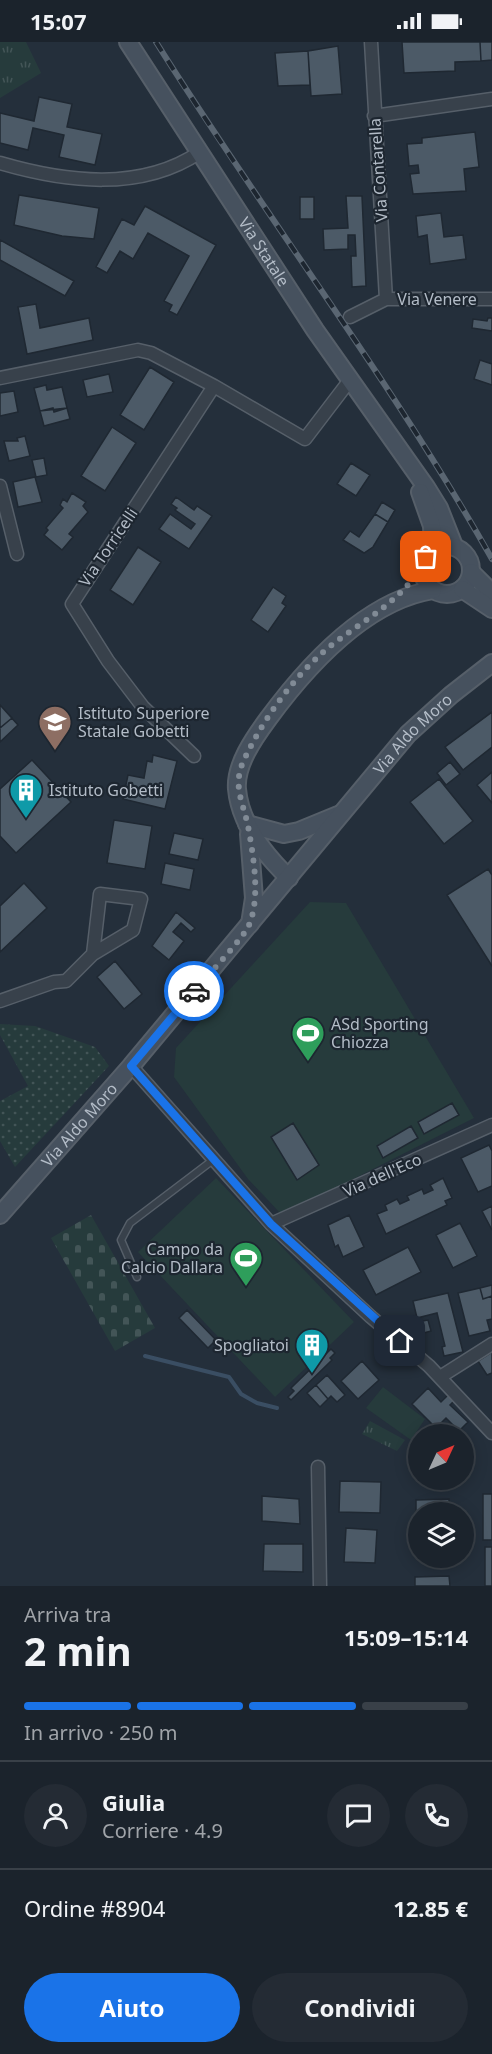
<!DOCTYPE html>
<html lang="it">
<head>
<meta charset="utf-8">
<style>
	:root { --surface:#1b232c; --page:#242b34; --text:#f1f3f6; --muted:#a0a4a9; --line:#394048; --accent:#1a73e8 }
	body { margin:0; font-family:"Noto Sans",sans-serif; background:var(--page); color:var(--text); height:100vh; display:flex; flex-direction:column; font-size:22px; white-space:nowrap }
	* { box-sizing:border-box; margin:0 }
	p { font-size:20px; color:var(--muted) }
	.icon { flex:none; width:33px; height:33px; fill:none; stroke:currentColor; stroke-width:2; stroke-linecap:round; stroke-linejoin:round }
	.map { position:relative; height:1544px; overflow:hidden }
	.details { display:flex; flex-direction:column; background:var(--surface); flex:1 }
	.details>* { flex:none }
	.needle { width:39px; rotate:46deg }
	.tools { position:absolute; left:408px; top:1382px; display:grid; gap:12px }
	.tools a { display:grid; place-items:center; width:66px; height:66px; border-radius:50%; background:var(--surface); box-shadow:0 3px 15px #0003,0 0 0 2px var(--line); font-size:30px }
	.pin { position:absolute; display:grid; place-items:center; width:51px; height:51px; color:#fff; margin:-26px; border-radius:12px; box-shadow:0 3px 9px #0006 }
	.courier { position:absolute; display:grid; place-items:center; width:60px; height:60px; margin:-30px; border:4px solid #1a73e8; border-radius:50%; background:#fff; color:#222; box-shadow:0 2px 8px #0007 }
	.summary em { font-style:normal; font-weight:700 }
	.summary div { display:flex; flex-direction:column-reverse }
	.summary { display:flex; align-items:center; justify-content:space-between; height:102px; padding:0 24px }
	h1 { font-size:39px; font-weight:700; line-height:45px }
	.bar { display:grid; grid-template-columns:repeat(4,1fr); gap:9px 6px; align-content:center; height:72px; padding:0 24px }
	.bar i { height:8px; border-radius:4px; background:var(--line) }
	.bar .selected { background:var(--accent) }
	.bar p { grid-column:span 4 }
	.line { display:flex; align-items:center; gap:15px; padding:0 24px; border-top:2px solid var(--line) }
	.line div { flex:1 }
	.round { display:grid; place-items:center; flex:none; width:63px; height:63px; border-radius:32px; background:var(--page) }
	.action { display:flex; gap:12px; margin-top:auto; padding:12px 24px }
	.action a { flex:1; height:69px; border-radius:36px; background:var(--accent); color:#fff; font-size:24px; font-weight:700; line-height:69px; text-align:center }
	.action a+a { background:var(--page); color:var(--text) }
	.status { display:flex; justify-content:space-between; align-items:center; height:42px; padding:0 30px; background:var(--surface); direction:ltr }
	.status svg { height:16px; fill:currentColor }
	.map>svg:first-child { display:block }
	.grass { fill:url(#grass-dots) }
	.cemetery { fill:url(#cemetery-stones) }
	.park { fill:url(#park-tufts) }
	.pitch { fill:#263b3c }
	.lines { fill:none; stroke-linecap:round; stroke-linejoin:round }
	.stream { stroke:#3a4e63; stroke-width:4 }
	.building { fill:#4c5a67; stroke:#1f2832; stroke-width:1.5 }
	.service-casing { stroke:#565f69; stroke-width:9 }
	.minor-casing { stroke:#565f69; stroke-width:15 }
	.secondary-casing { stroke:#565f69; stroke-width:20 }
	.service { stroke:#38414b; stroke-width:6 }
	.minor { stroke:#38414b; stroke-width:12 }
	.secondary { stroke:#46515e; stroke-width:16 }
	.rail-casing { stroke:#5a6672; stroke-width:6 }
	.rail { stroke:#1d2630; stroke-width:4; stroke-dasharray:11; stroke-linecap:butt }
	.done { stroke:#818b96; stroke-width:6; stroke-dasharray:0 10.8 }
	.route { stroke:#1a73e8; stroke-width:8 }
	.labels { text-anchor:middle; stroke-width:4.5; stroke-linejoin:round; paint-order:stroke }
	.street-label { font-size:16px; fill:#b3bcc7; stroke:#1d2630 }
	.poi-label { font-size:16px; fill:#b3bcc7; stroke:#1d2630; text-anchor:start }
</style>
</head>
<body>
<div class="status"><b>15:07</b><svg viewBox="0 0 49 12"><path d="M0 12V9h3v3zM5 12V6h3v6zM10 12V3h3v9zM15 12V0h3v12zM26 1h20v11H26zM47 4h2v5h-2z"/></svg></div>
<div class="map">
<svg width="492" height="1544" viewBox="0 0 492 1544">
	<defs>
		<pattern id="grass-dots" width="8" height="8" patternUnits="userSpaceOnUse" patternTransform="scale(1.5)"><rect width="8" height="8" fill="#263b3c"/><path d="M2 2h.1M6 6h.1" fill="none" stroke="#435557" stroke-width="1.8" stroke-linecap="round"/></pattern>
		<pattern id="cemetery-stones" width="16" height="16" patternUnits="userSpaceOnUse" patternTransform="scale(1.5)"><rect width="16" height="16" fill="#263b3c"/><path d="M2 7V4a2 2 0 0 1 4 0v3zM10 15v-3a2 2 0 0 1 4 0v3z" fill="#435557"/></pattern>
		<pattern id="park-tufts" width="24" height="20" patternUnits="userSpaceOnUse" patternTransform="scale(1.5)"><rect width="24" height="20" fill="#263b3c"/><path d="M3 7l-1-3M5 7V3M7 7l1-3M15 17l-1-3M17 17v-4M19 17l1-3" fill="none" stroke="#435557"/></pattern>
	</defs>
	<rect width="100%" height="100%" fill="#242f3b"/>
	<path class="grass" d="M0,982L35,984L95,1005L109,1024L15,1125L0,1099V1059L28,1044L0,993Z"/>
	<path class="cemetery" d="M91,1173L155,1286L115,1309L51,1196Z"/>
	<path class="park" d="M0,0H26L41,31L0,56Z
		M370,1379L405,1398L397,1409L362,1392Z"/>
	<path class="pitch" d="M310,860L346,861L474,1076L282,1173L248,1137L174,1035L176,1006Z
		M216,1136L354,1280L275,1355L138,1210Z
		M383,1345L425,1377L411,1398L366,1366Z"/>
	<g class="lines">
		<path class="stream" d="M145,1314L229,1335L241,1352L257,1361L277,1366"/>
	</g>
	<path class="building" d="M402,0H480L481,19L455,20V29L404,31Z
		M480,0H492V18L481,19Z
		M338,4L342,52L311,54L308,9Z
		M308,9L310,43L278,44L275,11Z
		M39,55L72,62L67,85L102,92L95,123L59,115L64,93L33,86L28,108L0,101V71L34,79Z
		M475,90L479,125L464,127L466,149L413,152L410,132L419,131L418,123L409,124L407,102L422,101V96Z
		M19,153L99,166L94,197L62,194L14,183Z
		M346,154H362L366,244L352,245L351,214H356L355,193H348V207L324,208L323,187L348,186Z
		M300,155H314V177H300Z
		M145,164L216,203L177,273L169,269L172,263L164,259L189,214L148,191L133,217L120,209L107,231L96,225L122,177L134,183Z
		M441,171L444,195L463,193L466,217L430,222L427,193L418,195L416,174Z
		M0,198L74,239L65,254L0,218Z
		M36,262L40,286L89,276L93,298L27,312L18,265Z
		M488,276H492V289L472,286L473,277L487,279Z
		M480,318L492,322V343L474,337Z
		M150,325L174,340L144,388L120,373Z
		M109,332L113,350L87,355L83,338Z
		M46,343L47,348L62,345L67,366L40,369L34,346Z
		M14,349L18,370L0,374V351Z
		M53,366L54,370L67,366L70,377L44,384L40,369Z
		M112,385L136,401L105,449L81,434Z
		M25,394L30,414L9,419L4,399H18L17,396Z
		M44,416L47,433L36,435L32,418Z
		M351,421L370,433L356,454L337,442Z
		M35,435L42,460L18,465L13,440Z
		M72,451L86,460L83,464L88,470L69,492L73,495L62,508L44,493L48,488L46,486L63,466L60,463L63,457L67,460Z
		M176,455L194,468L197,464L212,474L189,507L159,487L170,472L191,487L195,482L175,468L177,466L171,462Z
		M382,460L395,468L388,480L375,472Z
		M375,472L388,480L373,505L364,511L343,498L350,489L359,495Z
		M138,505L161,520L133,563L110,548Z
		M273,545L286,554L282,561L286,564L268,590L251,578Z
		M0,663L18,683L0,700Z
		M0,663L12,676L0,686Z
		M492,670V705L463,728L445,705Z
		M153,713L177,719L165,767L123,757L128,733L144,736L147,719L152,720Z
		M32,718L71,760L16,811L0,794V747Z
		M450,720L460,732L446,743L437,731Z
		M492,730V761L477,743Z
		M439,737L473,779L444,802L410,760Z
		M114,778L152,784L145,827L107,821Z
		M174,791L203,797L198,818L169,812Z
		M165,821L194,827L190,848L161,842Z
		M488,827L492,833V924L447,853Z
		M24,841L47,866L0,910V864Z
		M176,870L195,886L191,890L181,881L173,890L184,899L169,918L152,904Z
		M115,919L142,952L124,967L97,935Z
		M452,1061L459,1073L424,1092L418,1080Z
		M293,1081L319,1123L297,1138L271,1095Z
		M411,1084L418,1096L383,1116L377,1104Z
		M489,1103L492,1109V1144L478,1150L461,1116Z
		M443,1136L452,1156L445,1159L447,1163L386,1192L377,1172L387,1168L385,1163L397,1157L400,1162L409,1158L407,1154L422,1147L424,1152L433,1148L430,1143Z
		M492,1164V1188L482,1169Z
		M349,1173L364,1205L343,1215L338,1203L335,1205L328,1183Z
		M460,1181L477,1214L453,1226L436,1193Z
		M408,1205L421,1230L376,1253L363,1228Z
		M492,1243V1254L483,1257L480,1246Z
		M480,1246L483,1257L492,1254V1277L487,1278L490,1289L469,1294L458,1251Z
		M448,1251L463,1310L444,1314L442,1305L445,1304L437,1271L417,1276L413,1259Z
		M187,1268L216,1298L208,1306L179,1276Z
		M428,1278L431,1289L420,1292L417,1280Z
		M331,1307L335,1311L330,1316L332,1318L291,1358L288,1355L294,1349L291,1346Z
		M492,1310V1331L487,1333L478,1319Z
		M362,1319L379,1338L358,1357L341,1339Z
		M327,1333L345,1353L337,1360L331,1354L328,1357L316,1343Z
		M316,1343L328,1357L320,1365L307,1351Z
		M428,1346L441,1360L448,1353L454,1359L450,1363L468,1380L459,1389L446,1376L436,1386L412,1362Z
		M340,1439L381,1440L380,1471L339,1470Z
		M483,1452H492V1498H483Z
		M262,1454L299,1457L300,1482L262,1479Z
		M449,1457V1470H418V1484H416V1458Z
		M346,1486L377,1488L375,1521L344,1520Z
		M264,1502H303V1530L263,1529Z
		M485,1505H492V1544H485Z
		M449,1534L450,1544H415V1535Z"/>
	<g class="lines">
		<defs>
			<path id="service" d="M137,1235L121,1198L130,1181L213,1118"/>
			<path id="minor" d="M371,0L386,257
				M374,74L492,57
				M0,121C65,140 141,150 200,110
				M350,275L386,257H492
				M0,336L138,308L151,311L214,344L305,397L350,338
				M0,444L17,512
				M194,714L143,665L108,619L72,562L214,344
				M0,959L54,940L66,939L93,912L133,888L141,857L100,852L93,912
				M131,1024L271,1182L371,1275L429,1324L492,1391
				M271,1182L492,1083
				M440,1335L492,1302
				M318,1425L320,1544"/>
			<g id="secondary">
				<path id="s1" d="M128,0L315,288L426,445L439,466L454,504"/>
				<path d="M420,450L432,484L433,507"/>
				<circle cx="447" cy="528" r="24"/>
				<path d="M471,530L492,551"/>
				<path d="M462,547L492,567"/>
				<path d="M247,782L284,792L299,789L338,773"/>
				<path d="M249,792L254,856L250,882"/>
				<path d="M289,836C265,813 240,782 237,747C235,723 254,696 268,677C307,624 365,559 433,548"/>
				<path id="s2" d="M0,1173L131,1024L408,692L451,653L492,621"/>
			</g>
		</defs>
		<use href="#service" class="service-casing"/>
		<use href="#minor" class="minor-casing"/>
		<use href="#secondary" class="secondary-casing"/>
		<use href="#service" class="service"/>
		<use href="#minor" class="minor"/>
		<use href="#secondary" class="secondary"/>
		<defs>
			<path id="rail" d="M156,0C265,174 391,338 492,517"/>
		</defs>
		<use href="#rail" class="rail-casing"/>
		<use href="#rail" class="rail"/>
	</g>
	<g class="lines">
		<path class="done" d="M194,949C206,935 243,897 249,883C261,855 253,812 248,784C243,760 232,743 244,718C261,681 290,640 321,612C356,581 406,560 426,515"/>
		<path class="route" d="M194,949L131,1024L271,1182L400,1299"/>
	</g>
	<defs>
		<symbol id="school-pin" viewBox="-11 -11 22 30"><path d="M0 17L-7.5 6A9.5 9.5 0 1 1 7.5 6Z" fill="#8d6e63" stroke="#1d2630"/><path d="M0-5L7-2L0 1L-7-2ZM-4 1L0 2.5L4 1V4Q0 6-4 4Z" fill="#fff"/></symbol>
		<symbol id="building-pin" viewBox="-11 -11 22 30"><path d="M0 17L-7.5 6A9.5 9.5 0 1 1 7.5 6Z" fill="#0f9aa8" stroke="#1d2630"/><path d="M-4-6H4V6H1V3H-1V6H-4ZM-2.5-4.3h1.7v1.8h-1.7ZM.8-4.3h1.7v1.8H.8ZM-2.5-1h1.7V.8h-1.7ZM.8-1h1.7V.8H.8Z" fill="#fff"/></symbol>
		<symbol id="stadium-pin" viewBox="-11 -11 22 30"><path d="M0 17L-7.5 6A9.5 9.5 0 1 1 7.5 6Z" fill="#2e9e5b" stroke="#1d2630"/><path d="M0-5a6.5 5 0 1 0 0 10a6.5 5 0 1 0 0-10ZM-3.5-1.8h7v3.6h-7Z" fill="#fff"/></symbol>
	</defs>
	<g fill-rule="evenodd">
		<use href="#school-pin" x="36" y="661" width="38" height="52"/>
		<use href="#building-pin" x="7" y="729" width="38" height="52"/>
		<use href="#stadium-pin" x="289" y="972" width="38" height="52"/>
		<use href="#stadium-pin" x="227" y="1197" width="38" height="52"/>
		<use href="#building-pin" x="293" y="1284" width="38" height="52"/>
	</g>
	<g class="labels">
		<g class="street-label">
			<text transform="translate(378 128) rotate(-94)" y="6">Via Contarella</text>
			<text dy="6" stroke="none"><textPath href="#s1" startOffset="250">Via Statale</textPath></text>
			<text x="437" y="263">Via Venere</text>
			<text transform="translate(108 505) rotate(-56)" y="6">Via Torricelli</text>
			<text dy="6" stroke="none"><textPath href="#s2" startOffset="634">Via Aldo Moro</textPath></text>
			<text dy="6" stroke="none"><textPath href="#s2" startOffset="120">Via Aldo Moro</textPath></text>
			<text transform="translate(382 1133) rotate(-24)" y="6">Via dell'Eco</text>
		</g>
		<g class="poi-label">
			<text x="78" y="677">Istituto Superiore<tspan x="78" dy="18">Statale Gobetti</tspan></text>
			<text x="49" y="754">Istituto Gobetti</text>
			<text x="331" y="988">ASd Sporting<tspan x="331" dy="18">Chiozza</tspan></text>
			<text x="223" y="1213" text-anchor="end">Campo da<tspan x="223" dy="18">Calcio Dallara</tspan></text>
			<text x="289" y="1309" text-anchor="end">Spogliatoi</text>
		</g>
	</g>
</svg>
<div class="tools">
<a><svg class="needle" viewBox="-14 -14 28 28"><path d="M0-13l5 13h-10z" fill="#e53935"/><path d="M0 13l5-13h-10z" fill="#a0a4a9"/></svg></a>
<a><svg class="icon" aria-label="layers" viewBox="0 0 24 24"><path d="M12 4l9 5-9 5-9-5zM3 14l9 5 9-5"/></svg></a>
</div>
<div class="pin" style="left:426px;top:515px;background:#ea580c"><svg class="icon" aria-label="bag" viewBox="0 0 24 24"><path d="M5 8h14l-1 12H6zM9 8a3 3 0 0 1 6 0"/></svg></div>
<div class="pin" style="left:400px;top:1299px;background:#1f2937"><svg class="icon" aria-label="home" viewBox="0 0 24 24"><path d="M3 11l9-7 9 7M6 9v11h12V9"/></svg></div>
<div class="courier" style="left:194px;top:949px"><svg class="icon" aria-label="car" viewBox="0 0 24 24"><path d="M5 17H2v-5l4-1 3-4h7l3 4 3 1v5h-3M9 17h6M6 11h13"/><circle cx="7" cy="17" r="2"/><circle cx="17" cy="17" r="2"/></svg></div>
</div>
<section class="details">
<div class="summary"><div><h1>2 min</h1><p>Arriva tra</p></div><em>15:09–15:14</em></div>
<div class="bar"><i class="selected"></i><i class="selected"></i><i class="selected"></i><i></i><p>In arrivo · 250 m</p></div>
<div class="line" style="height:108px"><a class="round"><svg class="icon" aria-label="person" viewBox="0 0 24 24"><circle cx="12" cy="8" r="4"/><path d="M4 21q1-7 8-7t8 7"/></svg></a><div><b>Giulia</b><p>Corriere · 4.9</p></div><a class="round"><svg class="icon" aria-label="chat" viewBox="0 0 24 24"><path d="M4 5h16v11H9l-5 4z"/></svg></a><a class="round"><svg class="icon" aria-label="phone" viewBox="0 0 24 24"><path d="M5 4h4l2 5-3 2q2 4 5 5l2-3 5 2v4C11 20 4 13 5 4z"/></svg></a></div>
<div class="line" style="height:78px"><div>Ordine #8904</div><b>12.85 €</b></div>
<div class="action"><a>Aiuto</a><a>Condividi</a></div>
</section>
</body>
</html>
